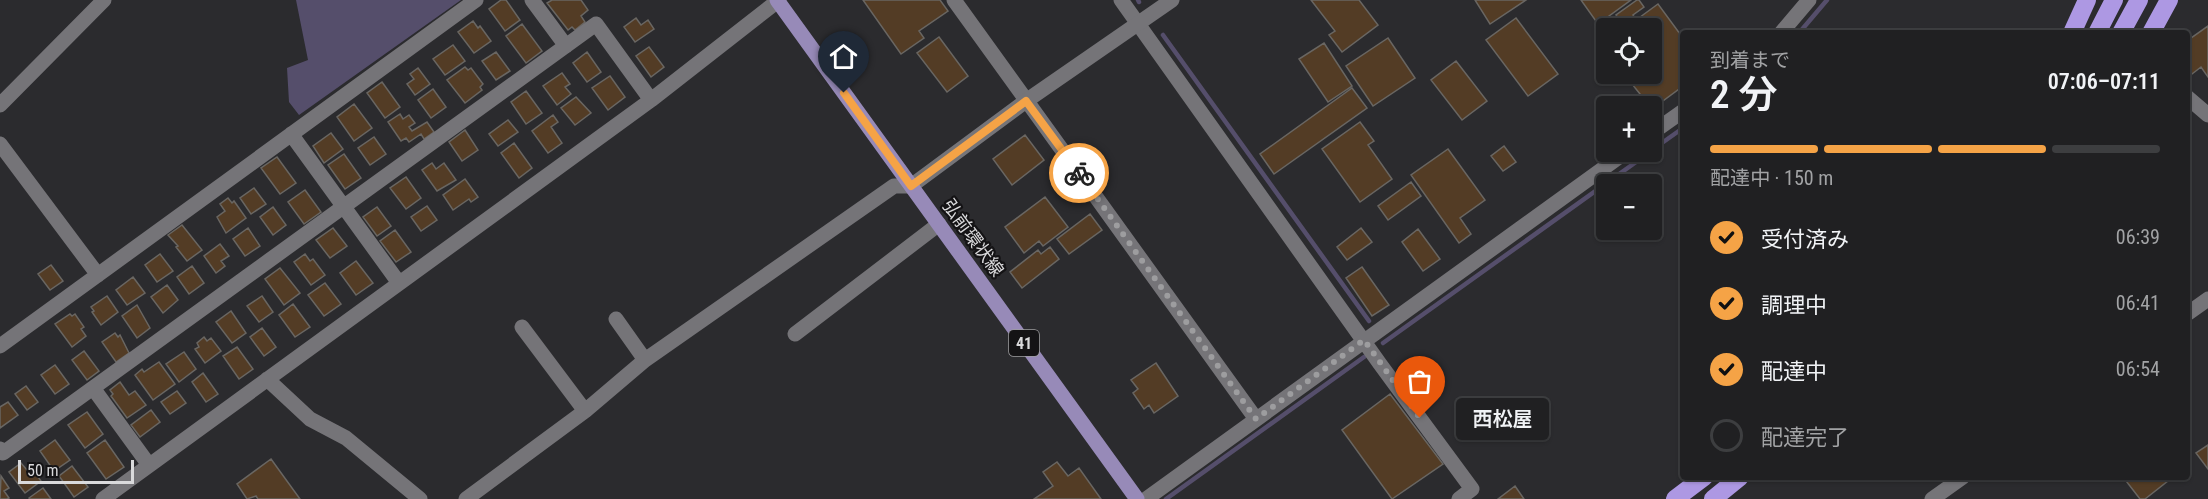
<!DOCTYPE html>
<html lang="ja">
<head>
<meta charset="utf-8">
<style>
	:root { --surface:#202022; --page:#28282a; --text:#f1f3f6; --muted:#a2a3a5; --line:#3d3e40; --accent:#f5a346 }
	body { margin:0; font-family:"Roboto Condensed","Noto Sans JP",sans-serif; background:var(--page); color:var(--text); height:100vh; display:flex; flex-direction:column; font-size:22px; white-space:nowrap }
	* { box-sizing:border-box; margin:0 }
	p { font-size:20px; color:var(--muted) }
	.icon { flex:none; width:33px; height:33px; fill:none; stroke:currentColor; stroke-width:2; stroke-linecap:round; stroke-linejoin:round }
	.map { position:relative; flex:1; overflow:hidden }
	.sheet { position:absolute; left:1680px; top:30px; width:510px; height:450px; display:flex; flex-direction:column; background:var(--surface); border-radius:6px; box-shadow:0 2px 4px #0004,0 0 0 2px var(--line) }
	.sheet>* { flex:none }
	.controls { position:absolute; left:1596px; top:18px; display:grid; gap:12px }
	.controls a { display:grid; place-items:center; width:66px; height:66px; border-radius:6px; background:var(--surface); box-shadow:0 2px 4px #0004,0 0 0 2px var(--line); font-size:30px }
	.scale { position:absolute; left:18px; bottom:15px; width:116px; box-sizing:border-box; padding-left:6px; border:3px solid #dadadc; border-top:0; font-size:16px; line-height:21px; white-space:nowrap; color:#dadadc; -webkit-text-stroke:4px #141315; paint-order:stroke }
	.pin { position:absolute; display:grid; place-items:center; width:51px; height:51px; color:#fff; margin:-62px -26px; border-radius:50% 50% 50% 0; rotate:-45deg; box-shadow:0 0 6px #0007 }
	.pin .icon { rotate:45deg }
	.courier { position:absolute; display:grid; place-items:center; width:60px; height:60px; margin:-30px; border:4px solid #f5a346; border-radius:50%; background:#fff; color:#222; box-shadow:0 2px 8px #0007 }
	.bubble { position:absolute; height:42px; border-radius:6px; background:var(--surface); box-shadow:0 2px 4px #0004,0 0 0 2px var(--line); font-size:20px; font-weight:600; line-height:42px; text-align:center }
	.summary em { font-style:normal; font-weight:600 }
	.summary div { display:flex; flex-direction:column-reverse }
	.summary { display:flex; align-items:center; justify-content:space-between; height:102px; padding:0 30px }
	h1 { font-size:39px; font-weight:600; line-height:45px }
	.bar { display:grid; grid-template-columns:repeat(4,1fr); gap:9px 6px; align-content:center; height:72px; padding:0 30px }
	.bar i { height:8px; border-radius:4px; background:var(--line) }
	.bar .current { background:var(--accent) }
	.bar p { grid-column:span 4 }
	ol { padding:0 30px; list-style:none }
	li { display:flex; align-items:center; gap:18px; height:66px }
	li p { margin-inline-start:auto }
	li .icon { padding:6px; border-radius:50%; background:var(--accent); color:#111; stroke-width:4 }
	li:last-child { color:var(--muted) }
	li i { width:33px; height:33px; border:3px solid var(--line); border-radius:50% }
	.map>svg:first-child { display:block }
	.water { fill:#554e6b }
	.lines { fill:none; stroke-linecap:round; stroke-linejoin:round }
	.stream { stroke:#554e6b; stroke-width:4.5 }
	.building { fill:#533c25; stroke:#696662; stroke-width:1.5 }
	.street { stroke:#757478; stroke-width:15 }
	.secondary { stroke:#757478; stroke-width:15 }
	.primary { stroke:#978ab8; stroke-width:15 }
	.highway { stroke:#ad98e3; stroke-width:18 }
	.done { stroke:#9d9d9f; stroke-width:6; stroke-dasharray:0 10.8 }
	.route { stroke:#f5a346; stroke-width:8 }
	.labels { text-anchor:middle; stroke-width:4.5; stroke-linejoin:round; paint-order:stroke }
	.shield { fill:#141315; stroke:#9f9ea0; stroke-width:1.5 }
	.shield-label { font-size:16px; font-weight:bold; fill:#dadadc }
	.street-label { font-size:18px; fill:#dadadc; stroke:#141315 }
</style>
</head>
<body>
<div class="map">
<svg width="2208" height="499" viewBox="0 0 2208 499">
	<rect width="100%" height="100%" fill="#2b2b2e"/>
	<path class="water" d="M296,0H461L299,115L289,102L287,68L308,60Z"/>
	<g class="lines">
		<path class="stream" d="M1138,0L1139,2
			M1799,33L1827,0
			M1163,35L1369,321
			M1652,150L1683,128
			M1383,343L1650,152
			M1166,499L1364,357"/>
	</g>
	<path class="building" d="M501,0H506L520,20L505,31L489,9Z
		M552,0H581L588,10L581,16L585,22L575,30L572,27L568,30L547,3Z
		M863,0H940L948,11L919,31L924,38L901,54Z
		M1311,0H1359L1378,25L1342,52L1329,35L1335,31Z
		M1475,0H1526L1490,24Z
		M1581,0H1631L1598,24Z
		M1637,0H1639L1644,7L1633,15L1636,20L1658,4L1683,38V86L1652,109L1624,74H1652V28H1623L1629,24L1627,20L1622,23L1616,15Z
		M636,18L641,25L648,20L654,29L635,42L624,27Z
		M1516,18L1558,74L1528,96L1486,40Z
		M473,21L478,28L480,26L491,41L474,53L458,32Z
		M522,24L542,51L526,63L506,36Z
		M2208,26V77L2201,67L2192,74L2187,66V41Z
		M939,37L968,76L947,92L917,53Z
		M1388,38L1415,78L1373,106L1346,66Z
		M1324,43L1352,86L1328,102L1299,59Z
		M1324,43L1352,86L1328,102L1299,59Z
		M453,45L465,61L445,75L433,59Z
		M649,47L664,67L651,77L636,56Z
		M496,52L510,71L496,80L482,61Z
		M587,52L601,72L587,82L573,63Z
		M1456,61L1487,101L1462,120L1431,80Z
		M465,67L468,70L471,68L483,84L480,87L482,90L465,103L447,80Z
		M418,68L430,84L415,95L407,84L414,79L410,74Z
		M562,73L570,84L565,87L571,94L557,105L543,86Z
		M610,76L625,97L608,110L592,88Z
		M382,82L400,107L385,118L367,93Z
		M1352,88L1367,108L1274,174L1260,154Z
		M1352,88L1367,108L1274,174L1260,154Z
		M433,89L446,107L431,118L418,100Z
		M526,91L542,113L526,124L511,102Z
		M576,97L591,113L575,125L561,108Z
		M354,104L372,128L354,141L337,117Z
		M400,114L403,119L409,115L415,123L409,127L412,131L427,122L434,132L424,139L421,134L409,142L406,138L401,141L388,122Z
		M553,115L558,122L551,127L562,143L548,153L532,131Z
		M508,120L518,132L498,146L489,134Z
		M1360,122L1374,141L1368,145L1392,179L1360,202L1322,149Z
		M465,130L478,150L462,161L449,142Z
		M331,133L343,149L324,163L313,146Z
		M1025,135L1044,160L1012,185L993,159Z
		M374,137L386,154L370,165L358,148Z
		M514,143L532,168L519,178L501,153Z
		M1504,146L1516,162L1503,171L1491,156Z
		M1448,149L1485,200L1460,218L1471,234L1459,243L1411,175Z
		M344,154L361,178L345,189L328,165Z
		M277,157L296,183L280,194L261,168Z
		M432,163L436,169L444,163L456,180L437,191L422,170Z
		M406,177L421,198L406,209L390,188Z
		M465,179L478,197L471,202L469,199L453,210L443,195Z
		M1411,182L1421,196L1388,220L1378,206Z
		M254,188L266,204L251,214L240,198Z
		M305,190L321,212L304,224L288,202Z
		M1045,197L1068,227L1043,246L1039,241L1024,253L1005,227Z
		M228,198L232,203L234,201L246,218L226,233L217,217L225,211L220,204Z
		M427,206L437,220L421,231L411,217Z
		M273,207L286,225L273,235L260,217Z
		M377,207L391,226L377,236L363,217Z
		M1090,214L1102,230L1069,254L1057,239Z
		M182,225L202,250L187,261L176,247L178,246L168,235Z
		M248,228L260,246L245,256L233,239Z
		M333,228L347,246L330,258L316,240Z
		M1361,228L1372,242L1347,260L1337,247Z
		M1418,229L1440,259L1423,271L1402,242Z
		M395,230L411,252L396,262L380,241Z
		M220,244L229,256L221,261L225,266L216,273L204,256Z
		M1050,247L1059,259L1022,288L1010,272L1038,250L1041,254Z
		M160,254L173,271L157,282L145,265Z
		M305,254L310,261L313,259L325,275L311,285L294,262Z
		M356,261L373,283L356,295L340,273Z
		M51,265L63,281L50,290L38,274Z
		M192,266L204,283L189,294L177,277Z
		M1362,267L1389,305L1372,316L1346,278Z
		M280,268L300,293L284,305L265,279Z
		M133,277L145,293L127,305L116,290Z
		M325,283L341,304L324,316L308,295Z
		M167,285L178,300L163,313L151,297Z
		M107,296L118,312L101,325L92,312L94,311L91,307Z
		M262,296L273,312L259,322L247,306Z
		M293,304L310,327L295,337L279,315Z
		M137,305L150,328L137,338L122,316Z
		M231,311L246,333L232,343L216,322Z
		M70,314L72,316L75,314L84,327L81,329L86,336L72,347L55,324Z
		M262,328L276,347L264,356L250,337Z
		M115,333L118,337L120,335L129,353L116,362L102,342Z
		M204,337L207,341L211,338L221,351L205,363L195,349L199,347L197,343Z
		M237,347L253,369L239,379L223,356Z
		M84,351L99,371L87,380L72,360Z
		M184,352L196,369L179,382L166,364Z
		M159,362L175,384L153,400L135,375L142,369L144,372Z
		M1156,363L1178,396L1154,413L1149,405L1144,409L1133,393L1138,389L1131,380Z
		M55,365L69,384L55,394L41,375Z
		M203,373L218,394L206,402L192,382Z
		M120,382L129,395L135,391L146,405L127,418L111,396L113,394L110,390Z
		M26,386L38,402L27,410L15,394Z
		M177,391L186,403L170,414L161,402Z
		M1390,394L1443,464L1392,499L1342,430Z
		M8,402L18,415L0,428V407Z
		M151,410L160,422L140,437L131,425Z
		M87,412L103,434L85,448L68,425Z
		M55,440L70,460L54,471L40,451Z
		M105,440L124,467L106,479L87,453Z
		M2208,445V469L2196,453Z
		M271,459L300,499H258L256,496L247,499L237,484Z
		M1057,462L1068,476L1079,468L1101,499H1034L1053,486L1043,472Z
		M21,463L27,470L31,467L41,481L25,493L9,472Z
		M72,466L88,487L74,497L59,476Z
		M1,476L9,488L4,491L9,498L7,499H0Z
		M2123,477H2173L2145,499H2140Z
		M1515,486L1524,499H1498Z
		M43,488L51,499H30L29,498Z"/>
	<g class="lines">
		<path class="street" d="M532,0L566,46
			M954,0L1256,419
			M1121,0L1380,364L1472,489L1459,499
			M1781,33L1809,0
			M2187,97L2208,115
			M1652,133L1683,111
			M291,134L399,283
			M0,144L98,275
			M616,319L645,360
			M522,327L585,411
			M795,334L939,224
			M0,346L476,0
			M267,379L310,419L346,438L420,499
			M93,388L149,465
			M0,449L3,453L596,24L651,100
			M103,499L651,100L779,0
			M466,499L585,411L645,360L894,186H911
			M1146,499L1626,152"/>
		<path class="secondary" d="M0,105L104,0
			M911,186L1026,101L1172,0
			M2187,314L2208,299
			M1932,499L1963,477"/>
		<path class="primary" d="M777,0L1137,499"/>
		<path class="highway" d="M2072,33L2087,0
			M2097,33L2114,0
			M2121,33L2139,0
			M2151,33L2169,0
			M1675,499L1704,477
			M1713,499L1740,477"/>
	</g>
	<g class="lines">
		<path class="done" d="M1079,173L1256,419L1364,340L1420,418"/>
		<path class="route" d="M844,93L911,186L1026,101L1079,173"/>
	</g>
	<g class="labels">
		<rect class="shield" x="1009" y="330" width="30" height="26" rx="4.5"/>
		<g class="shield-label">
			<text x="1024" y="349">41</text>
		</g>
		<g class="street-label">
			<text transform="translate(973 238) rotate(54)" y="6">弘前環状線</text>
		</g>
	</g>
</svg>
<div class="controls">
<a><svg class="icon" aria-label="locate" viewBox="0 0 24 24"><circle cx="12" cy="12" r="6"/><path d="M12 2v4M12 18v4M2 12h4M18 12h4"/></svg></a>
<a>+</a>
<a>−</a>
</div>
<div class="scale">50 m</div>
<div class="pin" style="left:1420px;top:418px;background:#ea580c"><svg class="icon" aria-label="bag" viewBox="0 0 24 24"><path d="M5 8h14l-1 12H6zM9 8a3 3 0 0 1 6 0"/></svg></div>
<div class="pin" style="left:844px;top:93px;background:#1f2937"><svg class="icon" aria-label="home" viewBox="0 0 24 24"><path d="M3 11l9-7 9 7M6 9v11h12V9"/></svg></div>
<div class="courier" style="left:1079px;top:173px"><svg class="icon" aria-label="bike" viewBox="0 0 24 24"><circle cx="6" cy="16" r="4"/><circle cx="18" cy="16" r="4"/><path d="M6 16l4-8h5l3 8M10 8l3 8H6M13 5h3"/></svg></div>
<div class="bubble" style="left:1456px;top:398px;width:93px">西松屋</div>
<section class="sheet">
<div class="summary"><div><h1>2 分</h1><p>到着まで</p></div><em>07:06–07:11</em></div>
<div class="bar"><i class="current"></i><i class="current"></i><i class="current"></i><i></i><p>配達中 · 150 m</p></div>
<ol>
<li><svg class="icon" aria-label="check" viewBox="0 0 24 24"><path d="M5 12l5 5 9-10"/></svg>受付済み<p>06:39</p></li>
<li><svg class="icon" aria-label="check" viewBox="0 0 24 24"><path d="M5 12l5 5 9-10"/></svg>調理中<p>06:41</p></li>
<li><svg class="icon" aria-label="check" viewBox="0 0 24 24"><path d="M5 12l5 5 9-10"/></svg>配達中<p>06:54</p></li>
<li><i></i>配達完了</li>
</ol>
</section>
</div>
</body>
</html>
